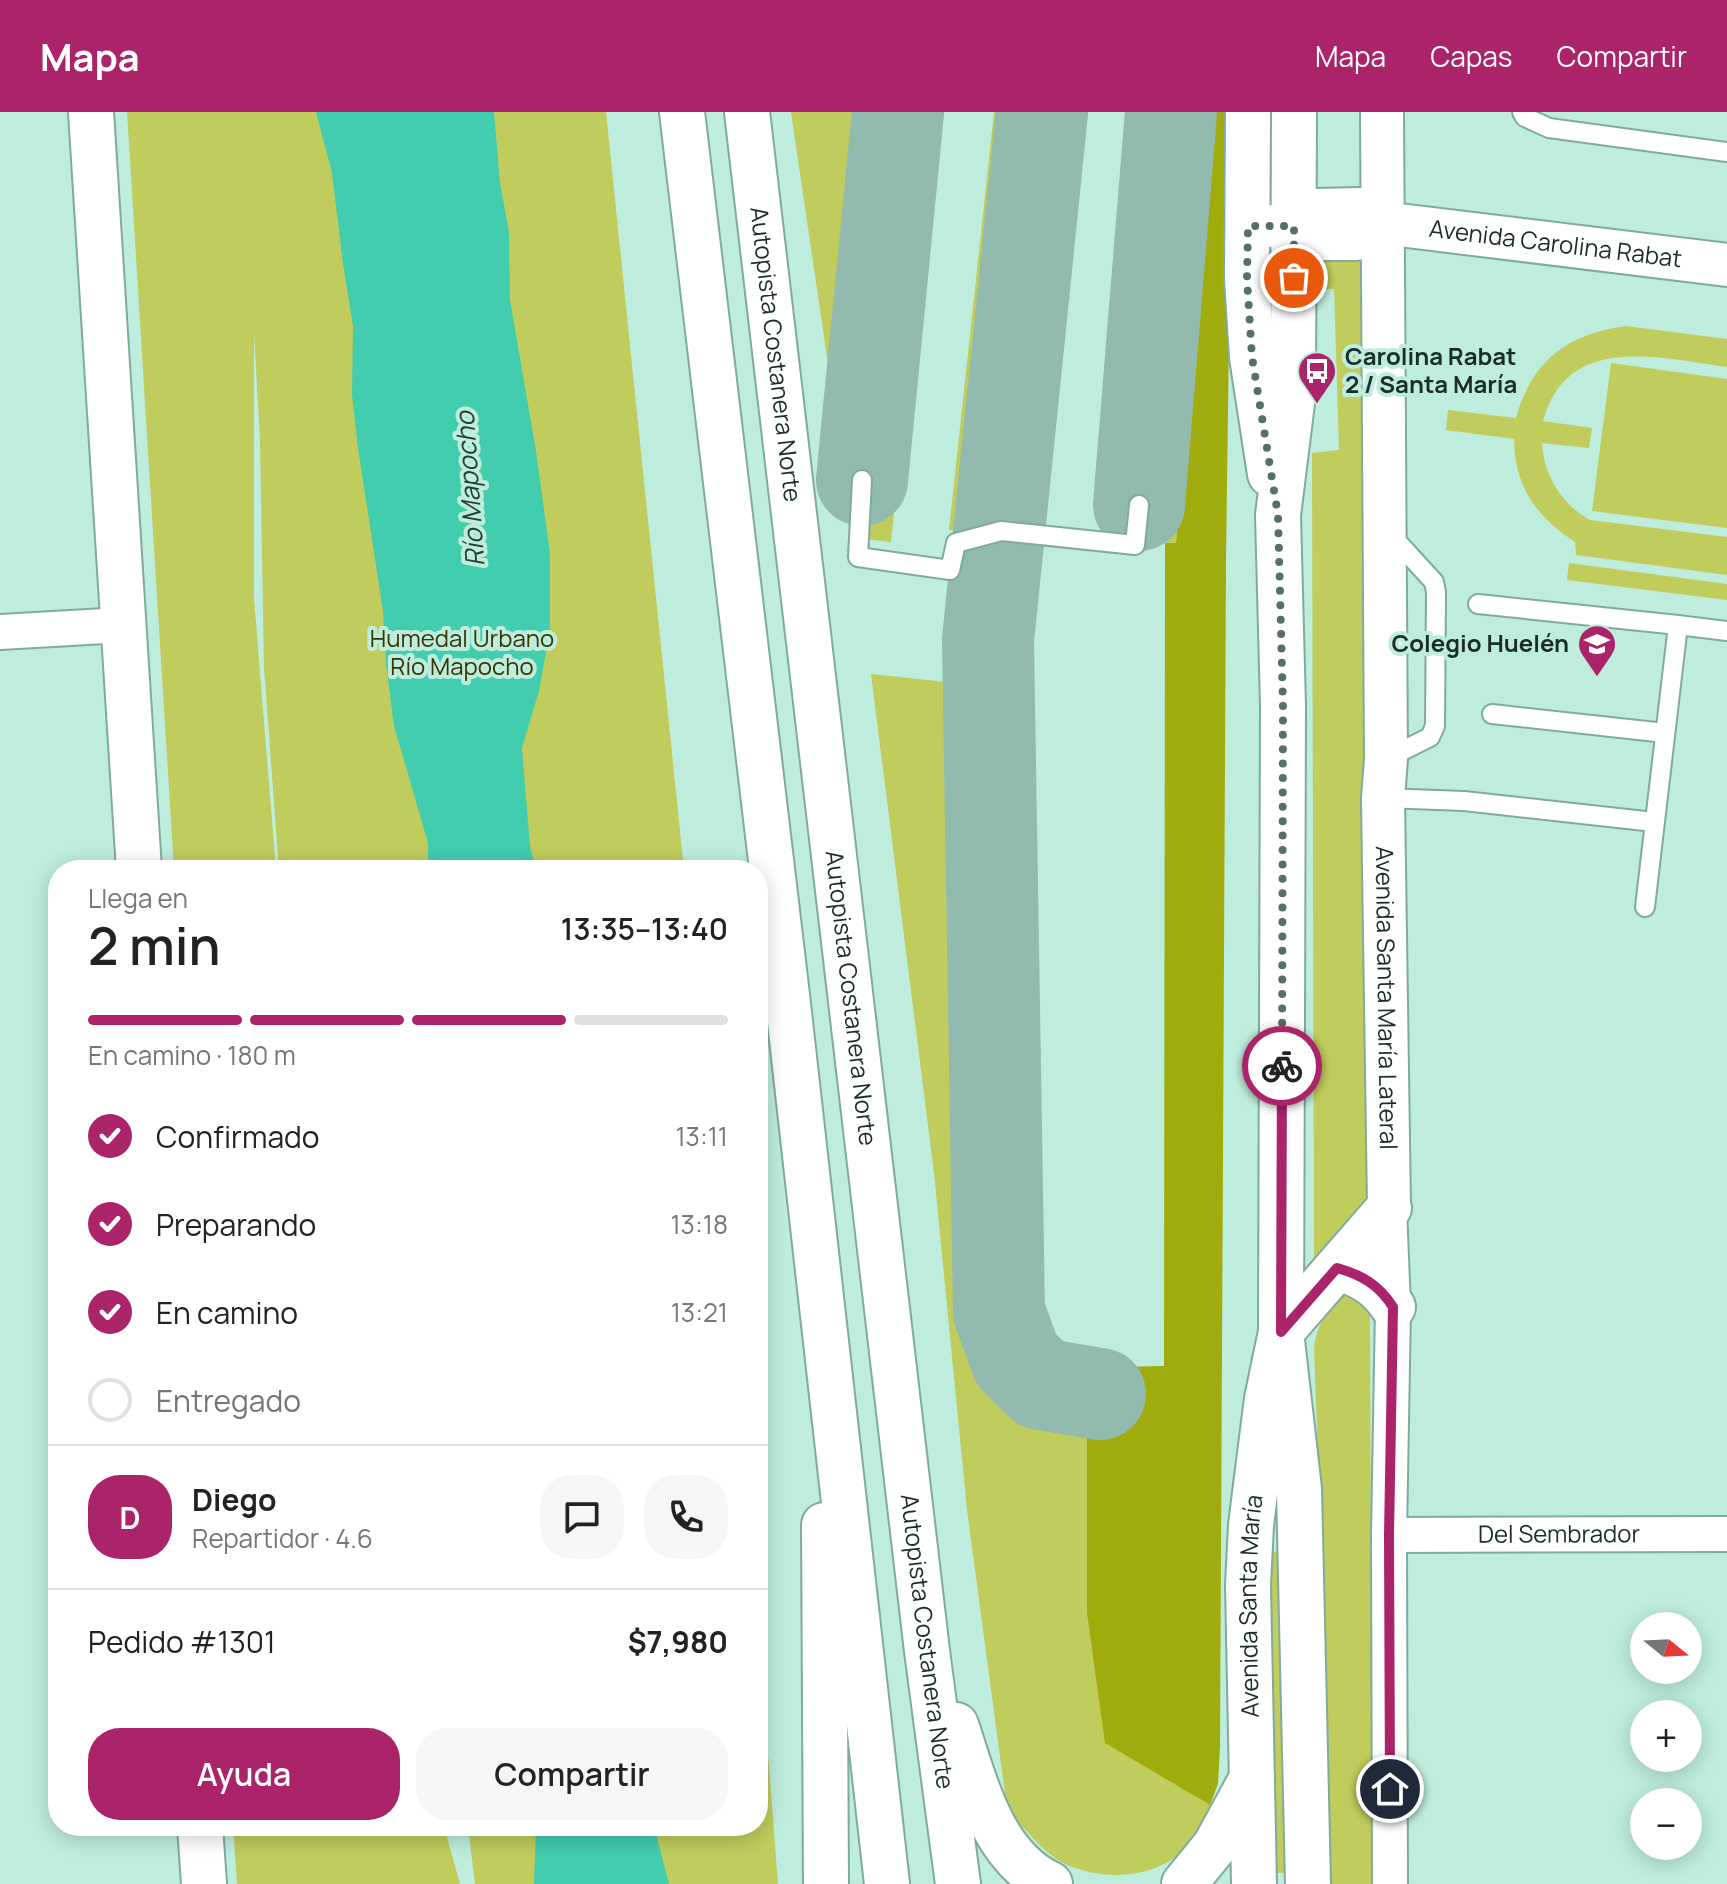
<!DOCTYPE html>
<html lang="es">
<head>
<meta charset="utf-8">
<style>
	:root { --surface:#fff; --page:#f6f6f6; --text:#222; --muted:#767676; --line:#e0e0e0; --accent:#ab2369 }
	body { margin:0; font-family:Manrope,sans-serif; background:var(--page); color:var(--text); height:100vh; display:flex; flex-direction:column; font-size:30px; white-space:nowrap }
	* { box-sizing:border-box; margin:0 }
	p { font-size:26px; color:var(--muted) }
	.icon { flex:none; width:44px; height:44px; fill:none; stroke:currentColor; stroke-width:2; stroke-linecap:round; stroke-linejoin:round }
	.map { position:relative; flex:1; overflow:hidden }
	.panel { position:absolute; left:48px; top:748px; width:720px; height:976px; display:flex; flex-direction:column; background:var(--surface); border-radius:32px; box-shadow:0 4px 20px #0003 }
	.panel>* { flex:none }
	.needle { width:52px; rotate:108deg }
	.controls { position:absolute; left:1630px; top:1500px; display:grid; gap:16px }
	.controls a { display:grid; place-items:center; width:72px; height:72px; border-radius:50%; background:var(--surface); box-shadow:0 4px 20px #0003; font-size:40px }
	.pin { position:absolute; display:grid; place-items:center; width:68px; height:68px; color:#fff; margin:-34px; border:4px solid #fff; border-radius:50%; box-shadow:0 2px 8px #0007 }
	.courier { position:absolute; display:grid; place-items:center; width:80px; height:80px; margin:-40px; border:6px solid #ab2369; border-radius:50%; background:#fff; color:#222; box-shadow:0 2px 10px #0007 }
	.head em { font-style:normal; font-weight:600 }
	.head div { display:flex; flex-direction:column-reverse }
	.head { display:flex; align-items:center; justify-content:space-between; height:136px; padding:0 40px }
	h1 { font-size:52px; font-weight:600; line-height:60px }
	.bar { display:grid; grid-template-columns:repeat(4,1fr); gap:12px 8px; align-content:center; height:96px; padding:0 40px }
	.bar i { height:10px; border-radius:6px; background:var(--line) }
	.bar .on { background:var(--accent) }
	.bar p { grid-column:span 4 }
	.line { display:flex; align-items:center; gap:20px; padding:0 40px; border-top:2px solid var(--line) }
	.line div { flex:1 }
	.round { display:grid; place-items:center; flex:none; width:84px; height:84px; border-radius:32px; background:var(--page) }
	ol { padding:0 40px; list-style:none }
	li { display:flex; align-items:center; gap:24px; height:88px }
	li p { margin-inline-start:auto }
	li .icon { padding:8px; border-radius:50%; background:var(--accent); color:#fff; stroke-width:4 }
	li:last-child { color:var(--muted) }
	li i { width:44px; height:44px; border:4px solid var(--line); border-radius:50% }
	.action { display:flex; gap:16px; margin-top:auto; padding:16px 40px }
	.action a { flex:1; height:92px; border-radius:32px; background:var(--accent); color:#fff; font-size:32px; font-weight:600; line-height:92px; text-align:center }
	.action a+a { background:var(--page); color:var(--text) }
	header { display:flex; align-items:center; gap:48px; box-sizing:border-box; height:112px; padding:0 40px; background:var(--accent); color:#fff }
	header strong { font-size:38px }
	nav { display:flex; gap:44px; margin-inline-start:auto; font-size:28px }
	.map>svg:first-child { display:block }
	.green { fill:#c0cc5c }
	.forest { fill:#a0ac0d }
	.water { fill:#42cdae }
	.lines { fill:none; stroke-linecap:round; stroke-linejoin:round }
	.taxiway { stroke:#93baae; stroke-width:92 }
	.service-casing { stroke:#7fab9e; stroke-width:22 }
	.minor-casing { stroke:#7fab9e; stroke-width:38 }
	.tertiary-casing { stroke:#7fab9e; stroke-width:46 }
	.secondary-casing { stroke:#7fab9e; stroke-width:48 }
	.motorway-casing { stroke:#7fab9e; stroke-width:48 }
	.service { stroke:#fff; stroke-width:18 }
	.minor { stroke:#fff; stroke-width:34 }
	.tertiary { stroke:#fff; stroke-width:42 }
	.secondary { stroke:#fff; stroke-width:44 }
	.motorway { stroke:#fff; stroke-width:44 }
	.done { stroke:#547068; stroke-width:8; stroke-dasharray:0 14.4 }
	.route { stroke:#ab2369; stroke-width:10 }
	.labels { text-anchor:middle; stroke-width:8; stroke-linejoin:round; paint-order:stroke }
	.street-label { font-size:24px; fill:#1b2d28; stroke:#beedde }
	.poi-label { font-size:24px; font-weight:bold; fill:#1b2d28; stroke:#beedde; text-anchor:start }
	.park-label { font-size:24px; fill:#343800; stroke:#beedde }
	.water-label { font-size:26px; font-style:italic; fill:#223f37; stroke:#beedde }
</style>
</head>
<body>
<header>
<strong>Mapa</strong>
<nav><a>Mapa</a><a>Capas</a><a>Compartir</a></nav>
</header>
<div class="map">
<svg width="1727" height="1772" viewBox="0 0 1727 1772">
	<rect width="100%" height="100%" fill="#beedde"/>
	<path class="green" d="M127,0H606L684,758H279L264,556L260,328L254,221V486L276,758H174Z
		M791,0H879L846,375Z
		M914,0H936L891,430L865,427Z
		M994,0H1021L981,419L949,418Z
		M1056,0H1074L1041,415L1015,411Z
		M1134,0H1154L1120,422L1100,420Z
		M1181,0H1204L1206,48L1176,431L1144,430Z
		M1355,145L1367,153L1370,1092L1314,1160L1312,341L1339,338L1334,177H1310V160L1324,147Z
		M1626,214L1727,227V255C1660,246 1567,220 1543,309L1592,316L1589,336L1542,331C1544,363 1561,392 1590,408L1727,425V463L1576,443L1575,430C1536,404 1515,376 1514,327L1446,318L1448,298L1516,306C1532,248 1568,222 1626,214Z
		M1611,251L1727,267V416L1592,399Z
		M1569,451L1727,472V488L1567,468Z
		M871,562L965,572L970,1070L975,1223L996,1256L1027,1285L1200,1296L1199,1687L1210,1693C1206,1702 1203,1713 1197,1722C1169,1766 1110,1772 1065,1752C1043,1741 1024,1716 1007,1697L967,1398L934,1061Z
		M1348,1181L1370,1193L1372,1772H1326L1321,1425L1314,1237C1316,1213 1328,1195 1348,1181Z
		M1270,1439L1279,1440L1287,1761H1274Z
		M758,1511L778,1772H475L468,1714H758Z
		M233,1714H444L460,1772H237Z"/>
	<path class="forest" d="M1204,0H1232L1226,447L1220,1635L1218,1672L1210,1693L1105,1631L1087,1501V1307L1116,1303V1255L1164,1254L1165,431H1176L1206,48Z"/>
	<path class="water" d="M316,0H494L500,71L509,120L510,188L536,339L550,442V518L539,579L522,636L530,734L536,758H428V731L394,614L386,552L383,499L358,336L352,283L353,214L343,152L332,61Z
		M536,1714H654L669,1772H534Z"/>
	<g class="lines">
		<path class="taxiway" d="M1042,0L988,528L999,1200L1016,1247L1041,1272L1100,1282
			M862,368L898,0
			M1139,393L1171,0"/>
		<defs>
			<path id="service" d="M1522,0L1525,5L1549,16L1727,40
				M862,368L858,445L950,458L956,431L1001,419L1135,433L1139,393
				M1478,492L1678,513
				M1492,602L1665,621
				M1386,647L1430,625L1435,614L1436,480L1434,470L1391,423
				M1383,686L1464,689L1654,710
				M1645,795L1678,513L1727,519"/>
			<g id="minor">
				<path d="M0,520L123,513"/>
				<path d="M1389,1096L1393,1195L1389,1423L1390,1772"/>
				<path id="s1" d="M1389,1423L1727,1422"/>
			</g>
			<g id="tertiary">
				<path id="s2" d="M1382,0L1386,647L1383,686L1389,1096"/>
				<path d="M1273,114H1294L1314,127H1357L1383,111"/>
				<path id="s3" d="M1294,114L1316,98L1360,97L1383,111L1727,153"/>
			</g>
			<g id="secondary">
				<path d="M91,0L139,758"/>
				<path d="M1248,0L1247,167L1252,245L1270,362"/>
				<path d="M1294,0L1293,283L1278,403L1283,595L1281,1220L1299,1377L1308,1772"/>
				<path d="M1337,1156C1362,1163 1379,1173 1393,1195"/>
				<path d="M200,1714L204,1772"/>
				<path id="s4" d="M1254,1772L1248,1473L1251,1413L1267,1287L1281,1220L1389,1096"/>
			</g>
			<g id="motorway">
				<path d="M682,0L787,883L887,1772"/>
				<path id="s5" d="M747,0L927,1539L958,1772"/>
				<path d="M824,1413L826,1772"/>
				<path d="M956,1613C975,1669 991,1744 1050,1772"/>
				<path d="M1184,1772L1215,1734L1252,1666"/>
			</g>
		</defs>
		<use href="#service" class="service-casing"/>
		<use href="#minor" class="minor-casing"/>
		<use href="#tertiary" class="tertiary-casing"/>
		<use href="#secondary" class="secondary-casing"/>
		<use href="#motorway" class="motorway-casing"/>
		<use href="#service" class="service"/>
		<use href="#minor" class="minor"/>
		<use href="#tertiary" class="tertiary"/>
		<use href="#secondary" class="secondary"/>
		<use href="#motorway" class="motorway"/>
	</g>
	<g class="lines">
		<path class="done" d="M1282,954L1283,595L1278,403L1252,245L1247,167L1248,114H1294V166"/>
		<path class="route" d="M1282,954L1281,1220L1337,1156C1362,1163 1379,1173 1393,1195L1389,1423L1390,1677"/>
	</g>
	<defs>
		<symbol id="bus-pin" viewBox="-11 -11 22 30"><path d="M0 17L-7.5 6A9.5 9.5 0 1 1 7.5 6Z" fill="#ab2369" stroke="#beedde"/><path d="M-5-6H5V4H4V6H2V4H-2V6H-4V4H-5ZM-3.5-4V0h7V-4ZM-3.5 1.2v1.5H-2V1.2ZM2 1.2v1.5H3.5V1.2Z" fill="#fff"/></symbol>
		<symbol id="school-pin" viewBox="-11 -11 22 30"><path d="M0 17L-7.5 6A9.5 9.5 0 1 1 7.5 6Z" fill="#ab2369" stroke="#beedde"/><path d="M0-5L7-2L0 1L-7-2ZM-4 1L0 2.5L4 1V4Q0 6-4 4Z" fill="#fff"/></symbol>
	</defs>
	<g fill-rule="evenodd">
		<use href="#bus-pin" x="1295" y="237" width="44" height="60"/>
		<use href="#school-pin" x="1575" y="510" width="44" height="60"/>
	</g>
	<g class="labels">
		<g class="street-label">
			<text dy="8" stroke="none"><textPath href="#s3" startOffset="272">Avenida Carolina Rabat</textPath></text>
			<text dy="8" stroke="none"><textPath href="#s5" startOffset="244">Autopista Costanera Norte</textPath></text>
			<text dy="8" stroke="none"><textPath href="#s5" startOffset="892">Autopista Costanera Norte</textPath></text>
			<text dy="8" stroke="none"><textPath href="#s2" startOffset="886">Avenida Santa María Lateral</textPath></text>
			<text dy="8" stroke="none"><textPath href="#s1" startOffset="170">Del Sembrador</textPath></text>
			<text dy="8" stroke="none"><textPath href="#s4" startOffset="278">Avenida Santa María</textPath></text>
			<text dy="8" stroke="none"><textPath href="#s5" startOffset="1540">Autopista Costanera Norte</textPath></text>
		</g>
		<g class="poi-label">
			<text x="1345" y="253">Carolina Rabat<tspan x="1345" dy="28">2 / Santa María</tspan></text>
			<text x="1569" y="540" text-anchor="end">Colegio Huelén</text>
		</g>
		<g class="park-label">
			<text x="462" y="535">Humedal Urbano<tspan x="462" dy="28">Río Mapocho</tspan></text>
		</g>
		<g class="water-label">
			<text transform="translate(470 377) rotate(-94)" y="9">Río Mapocho</text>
		</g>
	</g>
</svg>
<div class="controls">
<a><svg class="needle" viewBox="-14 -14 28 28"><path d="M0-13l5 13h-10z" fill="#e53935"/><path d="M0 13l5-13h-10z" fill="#767676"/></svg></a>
<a>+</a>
<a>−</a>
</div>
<div class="pin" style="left:1294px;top:166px;background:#ea580c"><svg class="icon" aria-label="bag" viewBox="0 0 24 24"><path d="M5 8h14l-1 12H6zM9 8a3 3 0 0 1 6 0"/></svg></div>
<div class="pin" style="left:1390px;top:1677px;background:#1f2937"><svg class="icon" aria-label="home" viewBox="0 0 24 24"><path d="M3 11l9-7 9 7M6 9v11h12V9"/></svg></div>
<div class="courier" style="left:1282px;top:954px"><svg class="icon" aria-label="bike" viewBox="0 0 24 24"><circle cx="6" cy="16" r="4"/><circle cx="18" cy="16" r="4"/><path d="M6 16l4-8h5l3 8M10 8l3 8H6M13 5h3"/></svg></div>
<section class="panel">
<div class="head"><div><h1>2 min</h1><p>Llega en</p></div><em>13:35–13:40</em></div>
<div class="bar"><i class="on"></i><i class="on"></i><i class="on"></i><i></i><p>En camino · 180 m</p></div>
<ol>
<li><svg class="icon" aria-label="check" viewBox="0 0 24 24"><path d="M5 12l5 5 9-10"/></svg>Confirmado<p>13:11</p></li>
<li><svg class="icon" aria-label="check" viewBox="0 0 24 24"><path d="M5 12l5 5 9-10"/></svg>Preparando<p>13:18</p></li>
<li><svg class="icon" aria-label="check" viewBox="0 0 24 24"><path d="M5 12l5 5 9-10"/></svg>En camino<p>13:21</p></li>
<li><i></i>Entregado</li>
</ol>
<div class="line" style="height:144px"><b class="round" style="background:var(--accent);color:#fff">D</b><div><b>Diego</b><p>Repartidor · 4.6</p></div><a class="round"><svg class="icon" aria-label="chat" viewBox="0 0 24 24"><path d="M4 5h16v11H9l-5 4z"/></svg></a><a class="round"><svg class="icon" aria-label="phone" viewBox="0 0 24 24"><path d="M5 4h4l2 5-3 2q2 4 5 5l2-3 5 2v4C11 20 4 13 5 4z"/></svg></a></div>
<div class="line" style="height:104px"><div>Pedido #1301</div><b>$7,980</b></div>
<div class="action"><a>Ayuda</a><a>Compartir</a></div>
</section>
</div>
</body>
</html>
